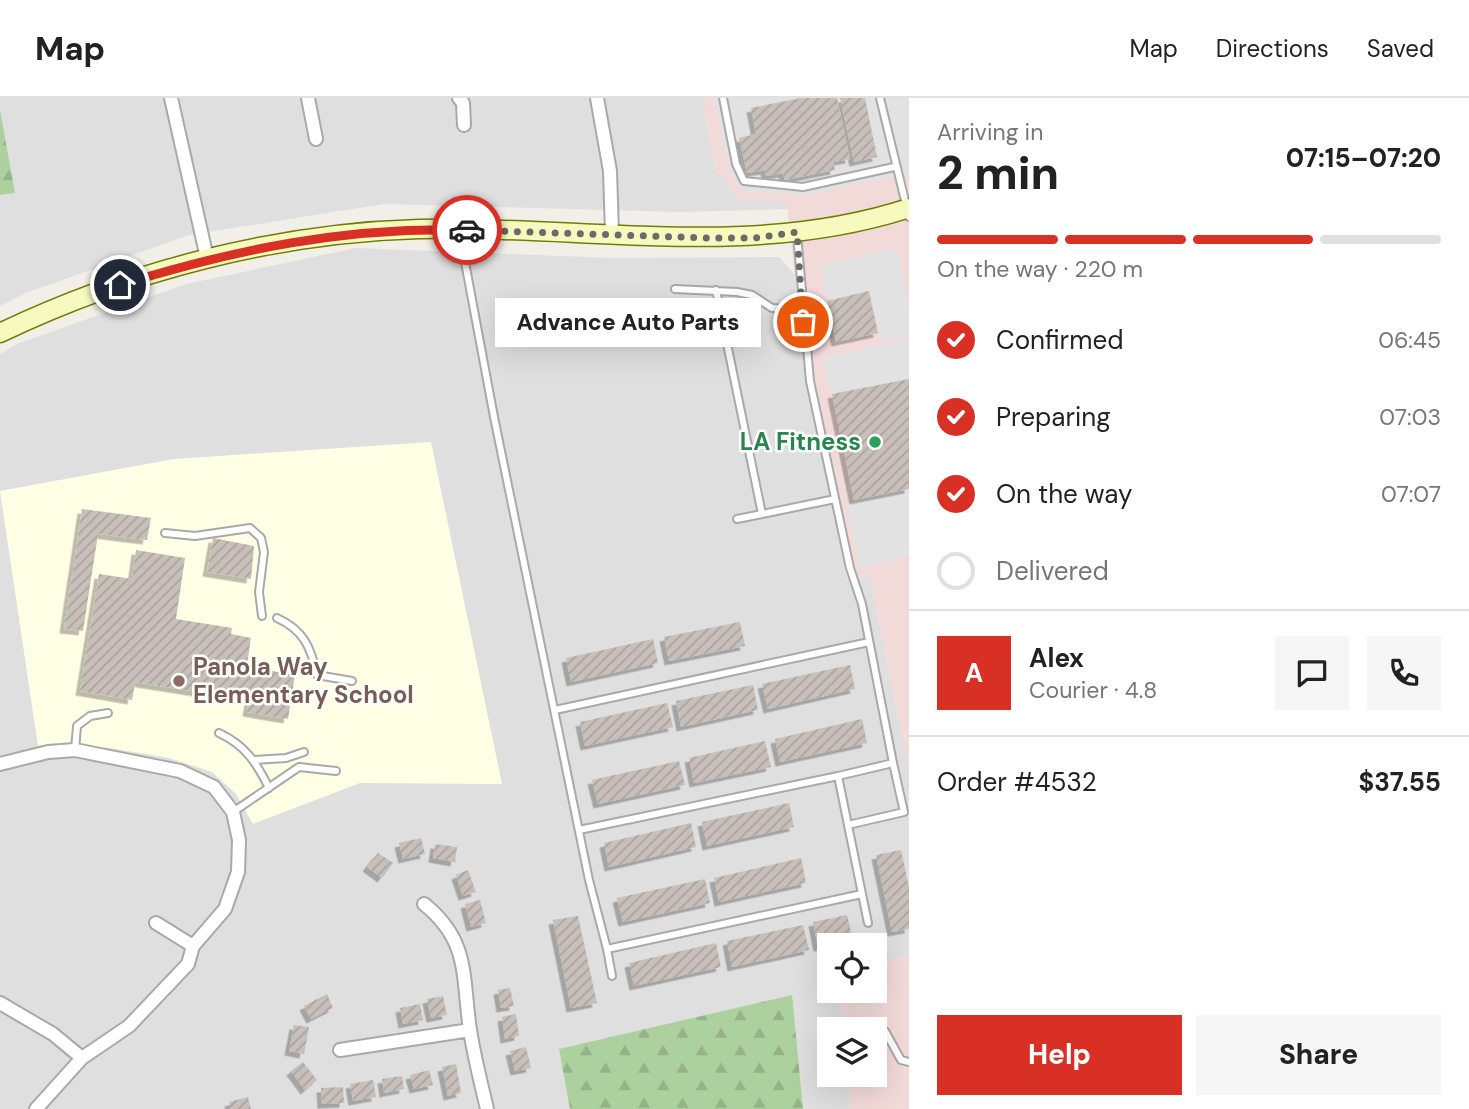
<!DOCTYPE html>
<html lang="en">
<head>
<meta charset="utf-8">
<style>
	:root { --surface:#fff; --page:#f6f6f6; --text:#222; --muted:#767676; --line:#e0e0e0; --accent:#d93025 }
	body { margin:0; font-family:"DM Sans",sans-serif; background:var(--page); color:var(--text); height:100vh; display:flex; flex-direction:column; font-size:26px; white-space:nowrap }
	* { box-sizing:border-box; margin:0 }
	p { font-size:23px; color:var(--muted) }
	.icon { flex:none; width:38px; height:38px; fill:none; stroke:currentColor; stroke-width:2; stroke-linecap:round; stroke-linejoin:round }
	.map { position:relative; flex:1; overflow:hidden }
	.details { display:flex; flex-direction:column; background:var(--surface); width:560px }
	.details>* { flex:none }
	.tools { position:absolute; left:817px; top:835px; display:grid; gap:14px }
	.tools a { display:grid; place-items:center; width:70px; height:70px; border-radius:0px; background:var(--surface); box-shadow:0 7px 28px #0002; font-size:35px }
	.pin { position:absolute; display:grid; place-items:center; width:60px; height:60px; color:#fff; margin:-30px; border:4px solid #fff; border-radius:50%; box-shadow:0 2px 7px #0007 }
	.courier { position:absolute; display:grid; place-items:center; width:70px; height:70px; margin:-35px; border:5px solid #d93025; border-radius:50%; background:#fff; color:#222; box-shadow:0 2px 9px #0007 }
	.bubble { position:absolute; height:49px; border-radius:0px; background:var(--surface); box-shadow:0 7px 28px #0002; font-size:23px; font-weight:800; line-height:49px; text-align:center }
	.head em { font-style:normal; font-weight:800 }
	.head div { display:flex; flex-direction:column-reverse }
	.head { display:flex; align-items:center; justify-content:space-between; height:119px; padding:0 28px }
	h1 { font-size:46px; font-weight:800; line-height:52px }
	.bar { display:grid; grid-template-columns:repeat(4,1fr); gap:10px 7px; align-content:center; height:84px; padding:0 28px }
	.bar i { height:9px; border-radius:5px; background:var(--line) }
	.bar .on { background:var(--accent) }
	.bar p { grid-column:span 4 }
	.line { display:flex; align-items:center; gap:18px; padding:0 28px; border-top:2px solid var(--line) }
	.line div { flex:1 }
	.round { display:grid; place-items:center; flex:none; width:74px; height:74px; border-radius:0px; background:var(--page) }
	ol { padding:0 28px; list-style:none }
	li { display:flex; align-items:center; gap:21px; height:77px }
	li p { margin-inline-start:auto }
	li .icon { padding:7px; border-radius:50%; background:var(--accent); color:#fff; stroke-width:4 }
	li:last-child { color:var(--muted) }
	li i { width:38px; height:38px; border:4px solid var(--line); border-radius:50% }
	.action { display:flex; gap:14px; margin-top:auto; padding:14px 28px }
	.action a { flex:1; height:80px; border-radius:0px; background:var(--accent); color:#fff; font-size:28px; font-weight:800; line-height:80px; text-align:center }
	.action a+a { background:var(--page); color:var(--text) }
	header { display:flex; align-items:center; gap:42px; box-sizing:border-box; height:98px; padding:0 35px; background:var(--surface); border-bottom:2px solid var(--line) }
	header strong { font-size:33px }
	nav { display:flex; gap:38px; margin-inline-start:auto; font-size:24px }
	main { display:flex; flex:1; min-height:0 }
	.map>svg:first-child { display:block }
	.residential { fill:#e0dfdf }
	.commercial { fill:#f2dad9 }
	.education { fill:#ffffe5 }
	.forest { fill:url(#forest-firs) }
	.parking { fill:#e2e2e2 }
	.building { fill:url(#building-hatch); filter:url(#shadow) }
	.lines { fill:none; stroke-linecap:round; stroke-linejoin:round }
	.lane-casing { stroke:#a9a9a9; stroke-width:10 }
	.street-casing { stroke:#a9a9a9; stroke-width:16 }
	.secondary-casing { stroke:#707d05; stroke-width:21 }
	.lane { stroke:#fff; stroke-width:6 }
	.street { stroke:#fff; stroke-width:12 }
	.secondary { stroke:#f7fabf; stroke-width:18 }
	.done { stroke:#6b6a68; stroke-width:7; stroke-dasharray:0 12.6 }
	.route { stroke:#d93025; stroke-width:9 }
	.leisure-dot { fill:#2e9e5b; stroke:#fff; stroke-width:2.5 }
	.education-dot { fill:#8d6e63; stroke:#fff; stroke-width:2.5 }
	.labels { text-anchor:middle; stroke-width:5; stroke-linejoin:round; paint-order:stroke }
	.leisure-label { font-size:24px; font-weight:bold; fill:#27864d; stroke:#fff; text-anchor:end }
	.education-label { font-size:24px; font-weight:bold; fill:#785e54; stroke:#fff; text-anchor:start }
</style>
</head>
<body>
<header>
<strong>Map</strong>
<nav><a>Map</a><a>Directions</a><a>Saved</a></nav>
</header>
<main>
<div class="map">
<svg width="909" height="1011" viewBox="0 0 909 1011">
	<defs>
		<pattern id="forest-firs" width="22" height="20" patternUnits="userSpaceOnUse" patternTransform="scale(1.75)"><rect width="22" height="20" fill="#add19e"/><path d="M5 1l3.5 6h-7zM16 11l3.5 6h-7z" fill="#95b388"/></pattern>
		<pattern id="building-hatch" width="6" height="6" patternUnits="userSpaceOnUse" patternTransform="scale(1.75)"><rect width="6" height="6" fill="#c7bfb8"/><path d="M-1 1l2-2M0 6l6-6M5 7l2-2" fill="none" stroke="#aba49e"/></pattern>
		<filter id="shadow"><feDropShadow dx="-4.5" dy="4.5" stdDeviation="0" flood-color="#0004"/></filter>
	</defs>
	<rect width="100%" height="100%" fill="#f2efe9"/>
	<path class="residential" d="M0,0H702L716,71L738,100L787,103L788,111L680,114L384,106L189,137L26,195L0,208Z
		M356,150L614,160L779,159L795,177L847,482L870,479L909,670V857L875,864V847H830V892L839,893L843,931H830V976L847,977L851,1011H0V256L17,246L186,186Z"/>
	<path class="commercial" d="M702,0H909V670L870,479L848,483L801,240L787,104L738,100L716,71Z
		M909,857V1011H851L847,977L875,976V931H843L839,893L875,892V864Z"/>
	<path class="education" d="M431,344L502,686L360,685L253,726L236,696L212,674L169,660L110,650L67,646L38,648L0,393L174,361Z"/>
	<path class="forest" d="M0,12L15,95L0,97Z
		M792,897L803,1011H570L559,951Z"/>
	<path class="parking" d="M714,0H909V76L804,97L741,93L730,72Z
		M897,150L909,216V237L881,243L868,193L827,203L820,166Z
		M909,240V281L832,296L823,261Z
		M909,391V457L860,471L845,405Z"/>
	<path class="building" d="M801,0H837L850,61L833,64L835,72L785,82L783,75L766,78L765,72L747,75L739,40L756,36L751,10Z
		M840,0H865L877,59L854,64Z
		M869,193L878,235L836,244L827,203Z
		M909,281V391L854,402L832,296Z
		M82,411L151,420L147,442L98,436L83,533L64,531Z
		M213,440L254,448L251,481L207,474Z
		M136,452L185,460L176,521L232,530L231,536L251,540L246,573L260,575L261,571L295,577L288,621L247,614L251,591L244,590L242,601L135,584L132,602L80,593L99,476L132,481Z
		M740,524L745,548L669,563L664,539Z
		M653,541L658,565L571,584L566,560Z
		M850,567L855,591L768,611L762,586Z
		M753,587L758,612L681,629L676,603Z
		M667,605L673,629L585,648L580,624Z
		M862,621L867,645L780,664L775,641Z
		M765,643L771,669L694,685L689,660Z
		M679,663L685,687L598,706L592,682Z
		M789,705L794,729L707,748L702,724Z
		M691,725L696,749L609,769L604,745Z
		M421,740L425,756L403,761L399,745Z
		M435,746L457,749L455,764L433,760Z
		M901,752L909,789V831L892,834L876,757Z
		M378,755L393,765L382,780L367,769Z
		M801,760L806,785L719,804L714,780Z
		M468,772L476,794L463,798L456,777Z
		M705,781L710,805L623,824L617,800Z
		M480,802L486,825L471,829L465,806Z
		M847,817L853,842L818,849L813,824Z
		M578,818L597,905L571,910L553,822Z
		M803,827L809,852L732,869L727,843Z
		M716,845L721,869L634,888L629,865Z
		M510,890L514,908L501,910L498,892Z
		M327,896L333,910L311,921L304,908Z
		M443,898L447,917L431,920L427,901Z
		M420,906L423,922L403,926L400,910Z
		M516,916L519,938L505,941L502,919Z
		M294,927L309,929L304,956L289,953Z
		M526,949L531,970L515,973L510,953Z
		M303,964L317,982L305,992L291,973Z
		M456,966L461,995L448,998L442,969Z
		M429,972L433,987L414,991L410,977Z
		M402,978L404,991L384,995L382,981Z
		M373,982L376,999L353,1003L350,986Z
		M343,989L344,1005L322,1006L321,990Z
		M248,999L251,1011H231L229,1004Z"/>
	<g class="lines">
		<defs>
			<path id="lane" d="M723,0L736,66L744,83L803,89L894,69
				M880,0L909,119
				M459,132L494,319L589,782L607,851L862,796L838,678L893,665L862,506L850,470L810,283L797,136
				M675,191L737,194L752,197L772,210L802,212
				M716,192L762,416L835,401
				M737,421L762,416
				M165,435L195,438L250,430L261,440L264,454L259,494L262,518
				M277,520C304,532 311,550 317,577L352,583
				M555,612L869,544
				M219,635C245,647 256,664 269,690
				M75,652L77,628L90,618L108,615
				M254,662L286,660L304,654
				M233,714L299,669L336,673
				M848,727L904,714L893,665
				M579,732L838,678
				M862,796L868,825
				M607,851L612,878
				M885,933L901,962L909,964"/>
			<path id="street" d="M171,0L207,160
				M308,0L316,41
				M459,0L463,5L464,27
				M597,0L610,73L612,135
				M0,666L48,654L75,652L180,673L214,689L233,714L239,742L238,774L225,811L193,848L188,866L129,928L82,960L36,1011
				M424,806C470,843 462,878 470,932C474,958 481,985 487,1011
				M156,825L193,848
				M0,905L53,936L82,960
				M340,952L470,932"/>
			<path id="secondary" d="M0,235C129,173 276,135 419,131C583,127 750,162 909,110"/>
		</defs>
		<use href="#lane" class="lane-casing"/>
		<use href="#street" class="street-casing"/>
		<use href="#secondary" class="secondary-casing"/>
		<use href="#lane" class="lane"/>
		<use href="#street" class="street"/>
		<use href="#secondary" class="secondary"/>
	</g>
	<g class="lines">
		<path class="done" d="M467,132L708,140H754L797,134L803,224"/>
		<path class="route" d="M120,187C237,151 344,129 467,132"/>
	</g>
	<circle class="leisure-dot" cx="875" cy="344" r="7"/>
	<circle class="education-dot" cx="179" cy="583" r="7"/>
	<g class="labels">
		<g class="leisure-label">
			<text x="861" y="352">LA Fitness</text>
		</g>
		<g class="education-label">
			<text x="193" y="577">Panola Way<tspan x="193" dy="28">Elementary School</tspan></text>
		</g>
	</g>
</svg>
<div class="tools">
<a><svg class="icon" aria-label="locate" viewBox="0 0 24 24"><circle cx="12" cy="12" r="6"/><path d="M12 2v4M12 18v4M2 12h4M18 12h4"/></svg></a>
<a><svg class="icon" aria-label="layers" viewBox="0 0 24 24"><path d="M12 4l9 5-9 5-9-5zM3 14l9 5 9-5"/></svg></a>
</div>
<div class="pin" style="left:803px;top:224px;background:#ea580c"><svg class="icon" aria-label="bag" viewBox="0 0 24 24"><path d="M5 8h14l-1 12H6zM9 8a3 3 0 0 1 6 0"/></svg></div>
<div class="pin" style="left:120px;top:187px;background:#1f2937"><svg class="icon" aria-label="home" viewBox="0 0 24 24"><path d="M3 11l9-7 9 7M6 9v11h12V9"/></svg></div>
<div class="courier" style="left:467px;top:132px"><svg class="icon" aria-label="car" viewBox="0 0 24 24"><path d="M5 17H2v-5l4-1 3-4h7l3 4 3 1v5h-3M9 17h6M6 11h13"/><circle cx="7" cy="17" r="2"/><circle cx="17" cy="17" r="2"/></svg></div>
<div class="bubble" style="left:495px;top:200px;width:266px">Advance Auto Parts</div>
</div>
<section class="details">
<div class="head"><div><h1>2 min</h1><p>Arriving in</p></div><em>07:15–07:20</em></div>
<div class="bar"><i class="on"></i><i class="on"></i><i class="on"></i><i></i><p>On the way · 220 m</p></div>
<ol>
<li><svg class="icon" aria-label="check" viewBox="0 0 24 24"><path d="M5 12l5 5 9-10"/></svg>Confirmed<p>06:45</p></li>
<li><svg class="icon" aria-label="check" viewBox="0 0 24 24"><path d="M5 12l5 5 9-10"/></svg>Preparing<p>07:03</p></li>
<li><svg class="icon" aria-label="check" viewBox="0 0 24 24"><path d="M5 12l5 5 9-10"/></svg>On the way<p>07:07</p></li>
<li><i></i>Delivered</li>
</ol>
<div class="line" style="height:126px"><b class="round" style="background:var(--accent);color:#fff">A</b><div><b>Alex</b><p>Courier · 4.8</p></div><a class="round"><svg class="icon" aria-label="chat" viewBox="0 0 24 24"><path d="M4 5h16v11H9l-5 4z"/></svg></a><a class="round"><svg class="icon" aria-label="phone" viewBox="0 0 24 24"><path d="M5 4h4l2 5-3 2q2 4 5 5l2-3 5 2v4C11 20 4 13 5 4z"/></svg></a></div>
<div class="line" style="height:91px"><div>Order #4532</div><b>$37.55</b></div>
<div class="action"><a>Help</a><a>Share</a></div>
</section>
</main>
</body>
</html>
